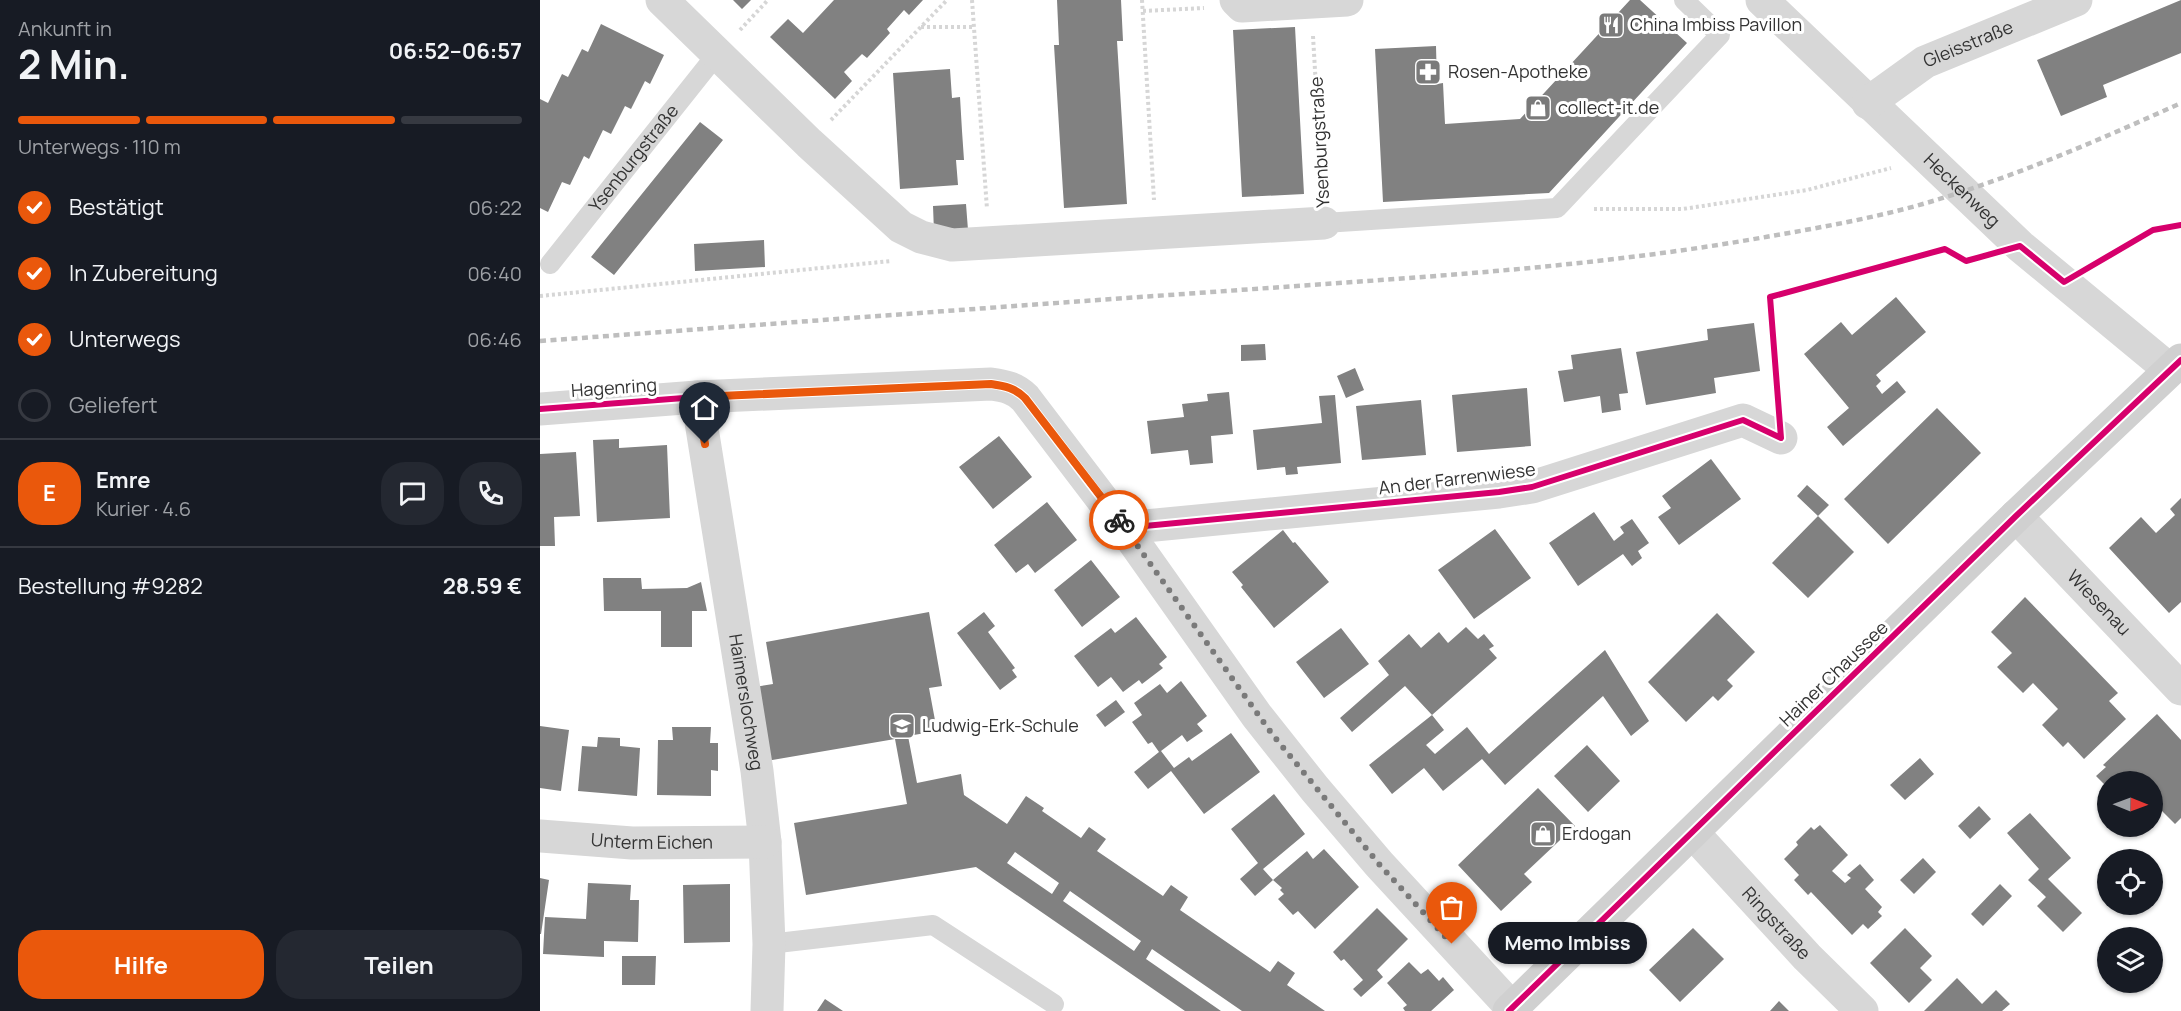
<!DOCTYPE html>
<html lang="de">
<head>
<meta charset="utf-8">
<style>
	:root { --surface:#171b24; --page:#242831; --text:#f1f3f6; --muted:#9ea1a6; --line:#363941; --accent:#ea580c }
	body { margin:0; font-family:Manrope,sans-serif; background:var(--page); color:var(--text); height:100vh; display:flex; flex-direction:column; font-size:22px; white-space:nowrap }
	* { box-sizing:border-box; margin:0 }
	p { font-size:20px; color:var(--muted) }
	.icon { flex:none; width:33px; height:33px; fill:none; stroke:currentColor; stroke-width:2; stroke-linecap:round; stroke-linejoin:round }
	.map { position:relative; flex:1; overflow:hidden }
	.side { display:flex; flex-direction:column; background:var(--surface); width:540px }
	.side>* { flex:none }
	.needle { width:39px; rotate:91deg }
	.tools { position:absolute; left:1557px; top:771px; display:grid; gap:12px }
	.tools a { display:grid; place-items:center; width:66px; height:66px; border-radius:50%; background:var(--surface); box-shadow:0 2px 4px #0004; font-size:30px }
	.pin { position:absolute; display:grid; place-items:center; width:51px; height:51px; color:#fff; margin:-62px -26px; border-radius:50% 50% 50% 0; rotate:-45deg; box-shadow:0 0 6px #0007 }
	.pin .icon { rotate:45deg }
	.courier { position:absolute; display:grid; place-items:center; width:60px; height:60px; margin:-30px; border:4px solid #ea580c; border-radius:50%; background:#fff; color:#222; box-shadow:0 2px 8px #0007 }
	.bubble { position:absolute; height:42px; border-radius:21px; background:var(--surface); box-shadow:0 2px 4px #0004; font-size:20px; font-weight:700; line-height:42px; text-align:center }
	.head em { font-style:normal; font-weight:700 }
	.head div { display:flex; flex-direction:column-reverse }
	.head { display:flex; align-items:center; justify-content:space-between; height:102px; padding:0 18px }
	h1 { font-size:39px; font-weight:700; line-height:45px }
	.bar { display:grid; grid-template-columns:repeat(4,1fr); gap:9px 6px; align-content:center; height:72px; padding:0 18px }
	.bar i { height:8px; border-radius:4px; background:var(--line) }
	.bar .selected { background:var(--accent) }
	.bar p { grid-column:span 4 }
	.line { display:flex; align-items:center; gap:15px; padding:0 18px; border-top:2px solid var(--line) }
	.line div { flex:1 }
	.round { display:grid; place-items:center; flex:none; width:63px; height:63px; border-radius:24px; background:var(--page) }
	ol { padding:0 18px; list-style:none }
	li { display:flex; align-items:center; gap:18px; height:66px }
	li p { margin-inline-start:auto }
	li .icon { padding:6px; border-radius:50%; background:var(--accent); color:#fff; stroke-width:4 }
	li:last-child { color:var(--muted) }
	li i { width:33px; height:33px; border:3px solid var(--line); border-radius:50% }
	.primary-button { display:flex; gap:12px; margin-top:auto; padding:12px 18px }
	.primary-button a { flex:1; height:69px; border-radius:24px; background:var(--accent); color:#fff; font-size:24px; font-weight:700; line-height:69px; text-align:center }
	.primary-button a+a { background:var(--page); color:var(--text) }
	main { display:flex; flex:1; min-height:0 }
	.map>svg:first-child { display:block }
	.building { fill:#818181; fill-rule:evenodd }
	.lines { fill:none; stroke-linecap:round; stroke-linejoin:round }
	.path { stroke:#d6d6d6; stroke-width:4; stroke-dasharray:3 3; stroke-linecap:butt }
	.lane { stroke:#d7d7d7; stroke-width:20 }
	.street { stroke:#d7d7d7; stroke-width:33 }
	.secondary { stroke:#d0d0d0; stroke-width:33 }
	.rail { stroke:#bebebe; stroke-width:4.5; stroke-dasharray:6 4.5; stroke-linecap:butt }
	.cycleway-casing { stroke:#fff; stroke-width:10 }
	.cycleway { stroke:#d6006c; stroke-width:6 }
	.done { stroke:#7a7a7a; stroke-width:6; stroke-dasharray:0 10.8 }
	.route { stroke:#ea580c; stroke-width:8 }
	.labels { text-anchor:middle; stroke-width:6; stroke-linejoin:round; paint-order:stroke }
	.poi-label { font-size:18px; fill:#333; stroke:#fff; text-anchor:start }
	.street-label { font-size:18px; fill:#333; stroke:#fff }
</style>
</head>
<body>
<main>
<section class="side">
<div class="head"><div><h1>2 Min.</h1><p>Ankunft in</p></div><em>06:52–06:57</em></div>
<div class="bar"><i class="selected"></i><i class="selected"></i><i class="selected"></i><i></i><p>Unterwegs · 110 m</p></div>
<ol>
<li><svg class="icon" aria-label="check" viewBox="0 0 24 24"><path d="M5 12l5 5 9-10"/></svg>Bestätigt<p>06:22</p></li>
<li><svg class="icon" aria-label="check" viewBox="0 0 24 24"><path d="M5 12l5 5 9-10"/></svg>In Zubereitung<p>06:40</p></li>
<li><svg class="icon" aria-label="check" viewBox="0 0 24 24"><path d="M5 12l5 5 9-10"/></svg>Unterwegs<p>06:46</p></li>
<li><i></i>Geliefert</li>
</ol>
<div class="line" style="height:108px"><b class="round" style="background:var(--accent);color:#fff">E</b><div><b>Emre</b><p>Kurier · 4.6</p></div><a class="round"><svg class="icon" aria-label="chat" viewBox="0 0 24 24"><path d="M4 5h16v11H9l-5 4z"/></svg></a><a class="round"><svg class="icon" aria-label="phone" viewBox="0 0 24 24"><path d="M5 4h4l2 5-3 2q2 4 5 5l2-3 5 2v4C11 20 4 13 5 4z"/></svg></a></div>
<div class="line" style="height:78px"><div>Bestellung #9282</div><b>28.59 €</b></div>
<div class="primary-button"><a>Hilfe</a><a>Teilen</a></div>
</section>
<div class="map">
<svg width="1641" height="1011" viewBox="0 0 1641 1011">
	<rect width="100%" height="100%" fill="#fff"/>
	<path class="building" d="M193,0H211L202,9Z
		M294,0H383L369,15L364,10L347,29L350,33L327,58L322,54L304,72L312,81L295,99L230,37L248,19L263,33Z
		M517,0H581L583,41H577L587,204L524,208L514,45H519Z
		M1090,0H1100L1147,43L1009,193L843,202L835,49L896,46L897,84L903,83L905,124L980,119Z
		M1641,0V53L1563,85L1567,97L1521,116L1497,60Z
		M61,24L124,55L110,84L105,81L91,109L85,106L71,134L63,130L49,159L44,156L30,185L22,182L8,212L0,208V99L8,103L22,74L28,77L42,49L48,52Z
		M755,27L764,194L702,197L693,30Z
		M410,69L412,98L420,97L422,131L424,160H416L418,185L360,189L353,73Z
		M160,122L183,140L74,275L51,257Z
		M426,204L428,230L394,232L393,206Z
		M224,240L225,267L155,271L154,244Z
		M1356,297L1386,332L1336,375L1341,381L1336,386L1342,394L1357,381L1366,392L1303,446L1287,427L1309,408L1264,354L1301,322L1312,335Z
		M1214,323L1220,371L1174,378L1176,393L1106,405L1096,352L1168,340L1167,329Z
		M725,344L726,360L701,361V345Z
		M1081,348L1088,393L1079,394L1081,410L1062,413L1060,396L1024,402L1018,371L1033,369L1031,355Z
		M815,368L824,390L806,398L797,376Z
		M987,388L991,446L917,452L912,395Z
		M689,392L693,434L671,436L673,463L650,465L648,450L611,454L607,421L644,417L642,404L668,401L667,394Z
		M795,395L801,463L757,467L758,474L746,475L745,467L717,470L713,430L782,423L779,396Z
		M881,400L886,455L822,460L816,406Z
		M1397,408L1441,453L1348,544L1304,499Z
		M459,436L492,477L453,509L419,467Z
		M79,439V448L127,445L130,518L57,522L53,440Z
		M36,452L40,516L14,517L15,546H0V454Z
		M1171,459L1201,499L1139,545L1118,517L1131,508L1122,496Z
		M1267,485L1289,505L1278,516L1314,552L1268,598L1232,563L1278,516L1257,496Z
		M1641,498V602L1629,613L1569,548L1601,517L1616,533L1635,515L1630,509Z
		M507,502L537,540L495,573L488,564L476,573L454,545Z
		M1054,512L1074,541L1084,533L1080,527L1092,519L1109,543L1098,551L1102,558L1092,566L1083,554L1038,586L1009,543Z
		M955,529L991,578L934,619L898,570Z
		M743,530L753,543L755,542L789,582L734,628L701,587L703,585L692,572Z
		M551,560L580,597L542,627L514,590Z
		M63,578H101L102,589L147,588L161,582L167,611H152V647H121V611H64Z
		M1485,597L1578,693L1569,701L1586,719L1544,759L1528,742L1523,747L1502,725L1518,709L1493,683L1483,693L1457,667L1472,653L1451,632Z
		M389,612L402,686L389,688L397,731L368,736L377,783L421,774L424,795L467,824L486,796L504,808L502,811L541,838L549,827L566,839L557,851L623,896L631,885L648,897L640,910L730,972L738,961L755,973L747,985L785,1011H702L612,949L606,959L681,1011H645L436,867L266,895L254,823L367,804L355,739L221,762L208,688L233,684L226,642ZM475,852L519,883L512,894L467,863ZM530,891L601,941L594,951L523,901Z
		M444,612L455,626L448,632L475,668L472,670L477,677L460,690L417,633Z
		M1177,613L1215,652L1187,680L1193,686L1178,701L1173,696L1146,722L1108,682Z
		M596,617L627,657L619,664L623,668L602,684L599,680L583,692L571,677L558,687L534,656L571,628L575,633Z
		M926,627L938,639L944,634L954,646L949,649L957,658L892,715L865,686L812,732L800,718L849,675L838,661L869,634L881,648L899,632L908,643Z
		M801,628L829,664L784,698L756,662Z
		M1065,650L1109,721L1091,736L1063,696L965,785L942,759L903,791L884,768L852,794L829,765L892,715L904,730L886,745L895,754L927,727L949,754Z
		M641,681L667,716L657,724L663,731L647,742L642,735L621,751L634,768L649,757L652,761L691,733L720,772L664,814L631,771L608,789L594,772L619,752L612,742L608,744L592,722L602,715L594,703L620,684L627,693Z
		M576,700L585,712L565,727L556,715Z
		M1617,714L1641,740V818L1635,824L1612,801V782H1568V788L1556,776L1566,767L1563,765Z
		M0,726L29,730L21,791L0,788Z
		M132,727H171L170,743H178V771L171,770V796L117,795L118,740H133Z
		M58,737L80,738V746L100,748L97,796L38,791L42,746L57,747Z
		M1047,745L1080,781L1048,812L1014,776Z
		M1380,758L1394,774L1365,800L1350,785Z
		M998,788L1035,826L984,874L992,882L961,911L918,865Z
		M734,794L765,834L723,869L733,880L715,896L700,879L718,863L691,829Z
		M1439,806L1451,819L1430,839L1418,826Z
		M1490,813L1531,858L1508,879L1542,913L1523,932L1497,906L1506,897L1488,880L1499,869L1467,833Z
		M1280,825L1308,855L1292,871L1305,883L1311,878L1307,875L1320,864L1334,880L1325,889L1342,907L1338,912L1342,916L1328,929L1323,924L1312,935L1271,892L1268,895L1254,880L1259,875L1244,859L1258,845L1256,842L1271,827L1274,830Z
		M784,849L819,887L775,929L758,911L753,915L738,899L744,894L740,890L742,888L733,880L767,851L773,859Z
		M1383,858L1396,872L1374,894L1360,880Z
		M0,878L9,880L1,934H0Z
		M48,883L91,885L90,900H99L98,942L64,941V957L3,954L5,917L46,919Z
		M190,884V942L144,943L143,885Z
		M1460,884L1472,896L1443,926L1431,914Z
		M837,908L868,939L837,970L843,977L821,997L813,989L823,980L804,959L801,961L793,952Z
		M1153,928L1184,959L1140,1002L1109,970Z
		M1365,928L1392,956L1380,968L1392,980L1369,1003L1330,963Z
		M82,956H116L115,985H82Z
		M869,962L881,974L888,969L899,981L903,977L914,990L891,1011H865L863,1008L867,1005L847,983Z
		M1417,978L1442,1004L1456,990L1470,1004L1462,1011H1384Z
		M285,999L303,1011H277Z
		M1239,1001L1249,1011H1230Z"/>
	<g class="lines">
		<path class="path" d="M432,0L447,209
			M602,0L614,200
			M603,11L664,8
			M381,27H434
			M200,30L228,0
			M773,36L782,190
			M291,120L407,0
			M1054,209H1143L1267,190L1351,168
			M1555,264L1613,230L1641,225
			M0,296L351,261
			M1238,401L1230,297L1405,249L1426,261L1442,257"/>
		<g class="lane">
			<path d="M784,223L1017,208L1180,35L1144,0"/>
			<path id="s1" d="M10,264L177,54"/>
			<path d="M229,944L393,925L514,1004"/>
		</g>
		<g class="street">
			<path d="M122,0L269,143L361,227L381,237L412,245L784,223"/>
			<path d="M696,0L702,6L807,0"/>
			<path id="s2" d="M1222,0L1480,246L1630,370"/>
			<path id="s3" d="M1328,103L1385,62L1536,0"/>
			<path id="s4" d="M157,397L217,771L225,842L229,944L227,1011"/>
			<path d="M0,409L157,397L451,384C465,386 475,388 485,398L584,528L717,716L775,789L839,864L971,1007"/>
			<path id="s5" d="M1476,516L1641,689"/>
			<path d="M584,528L959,492L992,487L1203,420L1241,438"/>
			<path id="s6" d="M1153,833L1267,957L1322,1011"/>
			<path id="s7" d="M0,836L92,843L225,842"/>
		</g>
		<path class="secondary" d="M969,1011L1476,516L1641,360"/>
		<path class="rail" d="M0,341C229,324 457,307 686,291C864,278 1043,269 1220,238C1272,229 1324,220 1376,206C1467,180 1555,142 1641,103"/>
		<defs>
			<path id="cycleway" d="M0,409L157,397L451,384C465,386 475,388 485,398L584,528L959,492L992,487L1203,420L1241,438L1230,297L1405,249L1426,261L1480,246L1524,282L1613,230L1641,225
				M969,1011L1476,516L1641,360"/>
		</defs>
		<use href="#cycleway" class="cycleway-casing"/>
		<use href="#cycleway" class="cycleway"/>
	</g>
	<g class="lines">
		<path class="done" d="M579,520L732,734L839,864L912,944"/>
		<path class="route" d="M165,444L157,397L451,384C465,386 475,388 485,398L579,520"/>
	</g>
	<defs>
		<symbol id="restaurant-square" viewBox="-11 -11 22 22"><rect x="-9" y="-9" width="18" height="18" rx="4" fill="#7a7a7a" stroke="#fff"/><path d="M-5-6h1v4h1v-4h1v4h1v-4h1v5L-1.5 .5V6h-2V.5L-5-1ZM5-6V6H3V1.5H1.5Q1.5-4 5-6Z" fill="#fff"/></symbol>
		<symbol id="pharmacy-square" viewBox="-11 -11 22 22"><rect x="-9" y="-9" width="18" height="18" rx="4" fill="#7a7a7a" stroke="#fff"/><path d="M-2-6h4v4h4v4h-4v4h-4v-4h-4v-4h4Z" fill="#fff"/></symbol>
		<symbol id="shop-square" viewBox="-11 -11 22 22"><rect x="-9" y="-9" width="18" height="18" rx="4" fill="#7a7a7a" stroke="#fff"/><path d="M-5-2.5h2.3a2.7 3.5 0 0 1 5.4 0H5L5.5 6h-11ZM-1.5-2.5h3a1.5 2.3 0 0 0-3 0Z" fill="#fff"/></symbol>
		<symbol id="school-square" viewBox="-11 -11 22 22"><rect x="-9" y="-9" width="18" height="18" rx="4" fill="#7a7a7a" stroke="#fff"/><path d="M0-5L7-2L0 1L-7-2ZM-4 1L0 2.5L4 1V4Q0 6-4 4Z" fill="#fff"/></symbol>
	</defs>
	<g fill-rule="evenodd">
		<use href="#restaurant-square" x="1056" y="10" width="30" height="30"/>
		<use href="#pharmacy-square" x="873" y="57" width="30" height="30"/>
		<use href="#shop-square" x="983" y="93" width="30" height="30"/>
		<use href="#school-square" x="347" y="711" width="30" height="30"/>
		<use href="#shop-square" x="988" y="819" width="30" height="30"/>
	</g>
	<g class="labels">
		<g class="poi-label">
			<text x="1090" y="31">China Imbiss Pavillon</text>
			<text x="908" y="78">Rosen-Apotheke</text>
			<text x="1018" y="114">collect-it.de</text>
			<text x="382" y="732">Ludwig-Erk-Schule</text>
			<text x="1022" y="840">Erdogan</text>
		</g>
		<g class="street-label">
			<text dy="6" stroke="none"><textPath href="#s3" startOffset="117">Gleisstraße</textPath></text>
			<text transform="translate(780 142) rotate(-93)" y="6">Ysenburgstraße</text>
			<text dy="6" stroke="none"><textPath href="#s1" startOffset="135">Ysenburgstraße</textPath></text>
			<text dy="6" stroke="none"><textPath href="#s2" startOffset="276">Heckenweg</textPath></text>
			<text transform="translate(74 388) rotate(-4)" y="6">Hagenring</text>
			<text transform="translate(917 479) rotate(-7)" y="6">An der Farrenwiese</text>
			<text dy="6" stroke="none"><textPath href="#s5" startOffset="120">Wiesenau</textPath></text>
			<text transform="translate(1294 674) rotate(-44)" y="6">Hainer Chaussee</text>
			<text dy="6" stroke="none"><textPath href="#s4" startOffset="309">Haimerslochweg</textPath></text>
			<text dy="6" stroke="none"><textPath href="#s7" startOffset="112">Unterm Eichen</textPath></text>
			<text dy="6" stroke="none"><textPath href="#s6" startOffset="123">Ringstraße</textPath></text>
		</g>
	</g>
</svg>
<div class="tools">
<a><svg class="needle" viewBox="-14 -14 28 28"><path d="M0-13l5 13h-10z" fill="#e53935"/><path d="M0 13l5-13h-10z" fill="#9ea1a6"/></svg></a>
<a><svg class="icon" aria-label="locate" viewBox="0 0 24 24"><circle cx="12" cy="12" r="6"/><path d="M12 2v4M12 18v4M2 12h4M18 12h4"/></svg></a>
<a><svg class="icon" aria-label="layers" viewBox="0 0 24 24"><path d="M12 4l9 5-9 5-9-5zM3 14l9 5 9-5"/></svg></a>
</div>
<div class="pin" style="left:912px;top:944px;background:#ea580c"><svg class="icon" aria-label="bag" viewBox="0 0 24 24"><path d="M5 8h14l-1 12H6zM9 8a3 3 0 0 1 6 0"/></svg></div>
<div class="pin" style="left:165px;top:444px;background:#1f2937"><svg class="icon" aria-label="home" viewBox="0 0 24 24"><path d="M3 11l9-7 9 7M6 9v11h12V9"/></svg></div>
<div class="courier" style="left:579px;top:520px"><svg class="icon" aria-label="bike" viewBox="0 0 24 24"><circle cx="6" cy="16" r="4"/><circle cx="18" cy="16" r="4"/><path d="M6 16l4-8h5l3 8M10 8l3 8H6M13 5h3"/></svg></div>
<div class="bubble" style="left:948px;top:922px;width:159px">Memo Imbiss</div>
</div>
</main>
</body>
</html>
